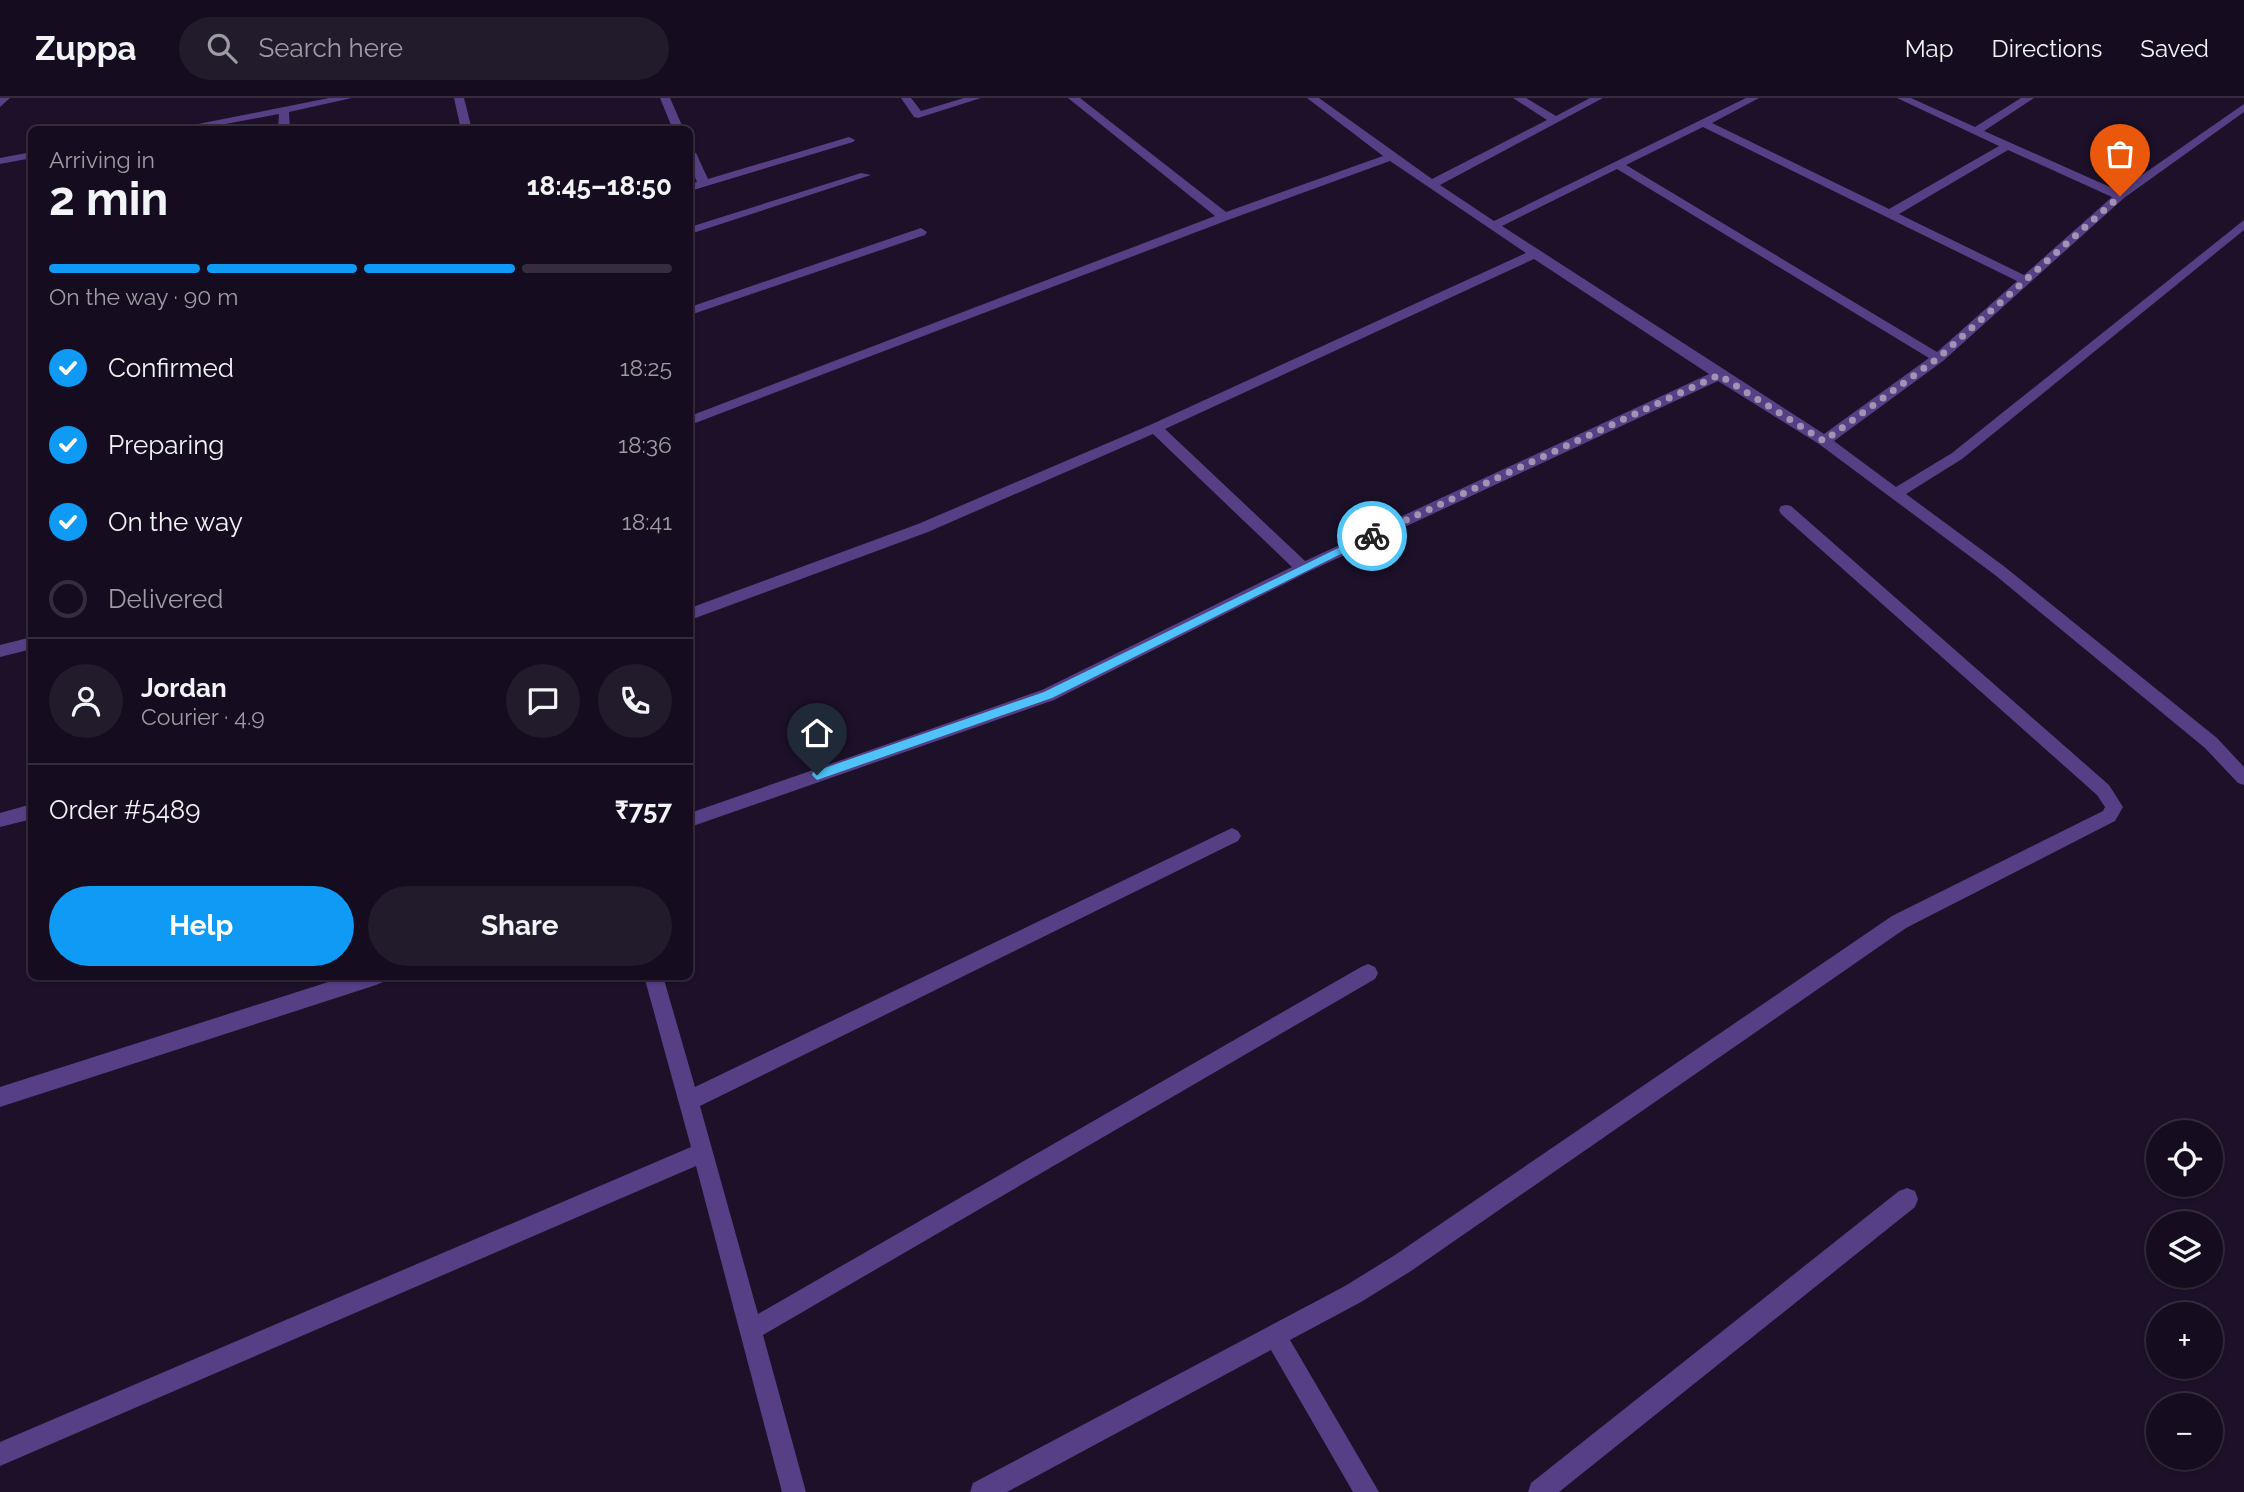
<!DOCTYPE html>
<html lang="en">
<head>
<meta charset="utf-8">
<style>
	:root { --surface:#150d1f; --page:#221b2c; --text:#f1f3f6; --muted:#9d9ca4; --line:#342d3d; --accent:#0f9af5 }
	body { margin:0; font-family:Raleway,sans-serif; background:var(--page); color:var(--text); height:100vh; display:flex; flex-direction:column; font-size:26px; white-space:nowrap }
	* { box-sizing:border-box; margin:0 }
	p { font-size:23px; color:var(--muted) }
	.icon { flex:none; width:38px; height:38px; fill:none; stroke:currentColor; stroke-width:2; stroke-linecap:round; stroke-linejoin:round }
	.map { position:relative; flex:1; overflow:hidden }
	.sheet { position:absolute; left:28px; top:28px; width:665px; height:854px; display:flex; flex-direction:column; background:var(--surface); border-radius:10px; box-shadow:0 2px 5px #0004,0 0 0 2px var(--line) }
	.sheet>* { flex:none }
	.fabs { position:absolute; left:2146px; top:1022px; display:grid; gap:14px }
	.fabs a { display:grid; place-items:center; width:77px; height:77px; border-radius:50%; background:var(--surface); box-shadow:0 2px 5px #0004,0 0 0 2px var(--line); font-size:35px }
	.pin { position:absolute; display:grid; place-items:center; width:60px; height:60px; color:#fff; margin:-72px -30px; border-radius:50% 50% 50% 0; rotate:-45deg; box-shadow:0 0 7px #0007 }
	.pin .icon { rotate:45deg }
	.courier { position:absolute; display:grid; place-items:center; width:70px; height:70px; margin:-35px; border:5px solid #4fc3f7; border-radius:50%; background:#fff; color:#222; box-shadow:0 2px 9px #0007 }
	.head em { font-style:normal; font-weight:700 }
	.head div { display:flex; flex-direction:column-reverse }
	.head { display:flex; align-items:center; justify-content:space-between; height:119px; padding:0 21px }
	h1 { font-size:46px; font-weight:700; line-height:52px }
	.bar { display:grid; grid-template-columns:repeat(4,1fr); gap:10px 7px; align-content:center; height:84px; padding:0 21px }
	.bar i { height:9px; border-radius:5px; background:var(--line) }
	.bar .active { background:var(--accent) }
	.bar p { grid-column:span 4 }
	.line { display:flex; align-items:center; gap:18px; padding:0 21px; border-top:2px solid var(--line) }
	.line div { flex:1 }
	.round { display:grid; place-items:center; flex:none; width:74px; height:74px; border-radius:37px; background:var(--page) }
	ol { padding:0 21px; list-style:none }
	li { display:flex; align-items:center; gap:21px; height:77px }
	li p { margin-inline-start:auto }
	li .icon { padding:7px; border-radius:50%; background:var(--accent); color:#fff; stroke-width:4 }
	li:last-child { color:var(--muted) }
	li i { width:38px; height:38px; border:4px solid var(--line); border-radius:50% }
	.primary-button { display:flex; gap:14px; margin-top:auto; padding:14px 21px }
	.primary-button a { flex:1; height:80px; border-radius:42px; background:var(--accent); color:#fff; font-size:28px; font-weight:700; line-height:80px; text-align:center }
	.primary-button a+a { background:var(--page); color:var(--text) }
	header { display:flex; align-items:center; gap:42px; box-sizing:border-box; height:98px; padding:0 35px; background:var(--surface); border-bottom:2px solid var(--line) }
	header strong { font-size:33px }
	nav { display:flex; gap:38px; margin-inline-start:auto; font-size:24px }
	.search { width:490px; height:63px; background:var(--page); display:flex; align-items:center; gap:18px; box-sizing:border-box; padding:0 24px; border-radius:38px; color:var(--muted); font-size:26px }
	.map>svg:first-child { display:block }
	.lines { fill:none; stroke-linecap:round; stroke-linejoin:round }
	.minor { fill:#563f85; fill-rule:evenodd }
	.route { fill:#4fc3f7 }
	.done { stroke:#a194b3; stroke-width:7; stroke-dasharray:0 12.6 }
</style>
</head>
<body>
<header>
<strong>Zuppa</strong>
<div class="search"><svg class="icon" aria-label="search" viewBox="0 0 24 24"><circle cx="10" cy="10" r="6"/><path d="M15 15l6 6"/></svg>Search here</div>
<nav><a>Map</a><a>Directions</a><a>Saved</a></nav>
</header>
<div class="map">
<svg width="2244" height="1394" viewBox="0 0 2244 1394">
	<rect width="100%" height="100%" fill="#1c1129"/>
	<g class="lines">
		<path class="minor" d="M0,0H10L0,9Z
			M329,0H352L289,14L290,32H278L279,16L194,32H168Z
			M454,0H464L472,32H461Z
			M660,0H670L684,32H673Z
			M901,0H911L921,13L964,0H981L918,20L914,19Z
			M1068,0H1080L1226,114L1383,58L1307,0H1319L1432,81L1547,22L1513,0H1526L1556,18L1590,0H1603L1440,87L1494,123L1746,0H1759L1712,25L1889,111L1999,48L1897,0H1911L1975,29L2021,0H2034L1984,33L2119,93L2244,6V14L2124,100L1943,263L1834,343L1896,389L1952,355L2244,122V132L1962,361L1906,396L2005,469L2217,640L2244,669V687L2238,685L2205,650L1995,477L1819,346L1718,283L1308,474L1054,602L690,729V715L1042,592L1292,469L1153,336L928,434L690,522V510L918,426L1150,327L1526,155L1390,63L1228,122L690,327V318L1215,118ZM1703,29L2017,183L1937,254L1626,67ZM2008,52L2112,99L2024,177L1899,116ZM1617,71L1929,260L1824,336L1502,128ZM1534,161L1709,276L1305,463L1165,331Z
			M849,39L855,42L853,44L690,93V86L697,84L690,67V52L696,55L708,81Z
			M32,54V60L0,66V60Z
			M861,75L871,77L690,136V129Z
			M921,130L927,134L925,137L690,217V209Z
			M1786,407L1791,408L2109,687L2123,709L2115,723L1906,830L1411,1173L1361,1204L1290,1242L1379,1394H1353L1271,1252L1007,1394H970L973,1385L1345,1188L1395,1157L1892,818L2103,713L2105,709L2097,697L1781,416L1779,412L1781,408Z
			M32,539V551L0,559V547Z
			M32,706V721L0,729V715Z
			M1232,730L1238,733L1241,738L1238,743L700,1008L758,1216L1361,869L1368,866L1375,869L1378,875L1375,881L763,1237L806,1394H782L696,1068L0,1368V1344L691,1049L644,878H663L695,989Z
			M347,878H385L383,884L376,887L0,1009V989Z
			M1907,1090L1915,1093L1918,1101L1915,1109L1559,1394H1528L1531,1385L1899,1093Z"/>
	</g>
	<path class="route" d="M1369,435L1377,438L1052,600L817,682L812,677L813,674L1044,594Z"/>
	<g class="lines">
		<path class="done" d="M1372,438L1719,277L1824,343L1938,260L2120,98"/>
	</g>
</svg>
<div class="fabs">
<a><svg class="icon" aria-label="locate" viewBox="0 0 24 24"><circle cx="12" cy="12" r="6"/><path d="M12 2v4M12 18v4M2 12h4M18 12h4"/></svg></a>
<a><svg class="icon" aria-label="layers" viewBox="0 0 24 24"><path d="M12 4l9 5-9 5-9-5zM3 14l9 5 9-5"/></svg></a>
<a>+</a>
<a>−</a>
</div>
<div class="pin" style="left:2120px;top:98px;background:#ea580c"><svg class="icon" aria-label="bag" viewBox="0 0 24 24"><path d="M5 8h14l-1 12H6zM9 8a3 3 0 0 1 6 0"/></svg></div>
<div class="pin" style="left:817px;top:677px;background:#1f2937"><svg class="icon" aria-label="home" viewBox="0 0 24 24"><path d="M3 11l9-7 9 7M6 9v11h12V9"/></svg></div>
<div class="courier" style="left:1372px;top:438px"><svg class="icon" aria-label="bike" viewBox="0 0 24 24"><circle cx="6" cy="16" r="4"/><circle cx="18" cy="16" r="4"/><path d="M6 16l4-8h5l3 8M10 8l3 8H6M13 5h3"/></svg></div>
<section class="sheet">
<div class="head"><div><h1>2 min</h1><p>Arriving in</p></div><em>18:45–18:50</em></div>
<div class="bar"><i class="active"></i><i class="active"></i><i class="active"></i><i></i><p>On the way · 90 m</p></div>
<ol>
<li><svg class="icon" aria-label="check" viewBox="0 0 24 24"><path d="M5 12l5 5 9-10"/></svg>Confirmed<p>18:25</p></li>
<li><svg class="icon" aria-label="check" viewBox="0 0 24 24"><path d="M5 12l5 5 9-10"/></svg>Preparing<p>18:36</p></li>
<li><svg class="icon" aria-label="check" viewBox="0 0 24 24"><path d="M5 12l5 5 9-10"/></svg>On the way<p>18:41</p></li>
<li><i></i>Delivered</li>
</ol>
<div class="line" style="height:126px"><a class="round"><svg class="icon" aria-label="person" viewBox="0 0 24 24"><circle cx="12" cy="8" r="4"/><path d="M4 21q1-7 8-7t8 7"/></svg></a><div><b>Jordan</b><p>Courier · 4.9</p></div><a class="round"><svg class="icon" aria-label="chat" viewBox="0 0 24 24"><path d="M4 5h16v11H9l-5 4z"/></svg></a><a class="round"><svg class="icon" aria-label="phone" viewBox="0 0 24 24"><path d="M5 4h4l2 5-3 2q2 4 5 5l2-3 5 2v4C11 20 4 13 5 4z"/></svg></a></div>
<div class="line" style="height:91px"><div>Order #5489</div><b>₹757</b></div>
<div class="primary-button"><a>Help</a><a>Share</a></div>
</section>
</div>
</body>
</html>
